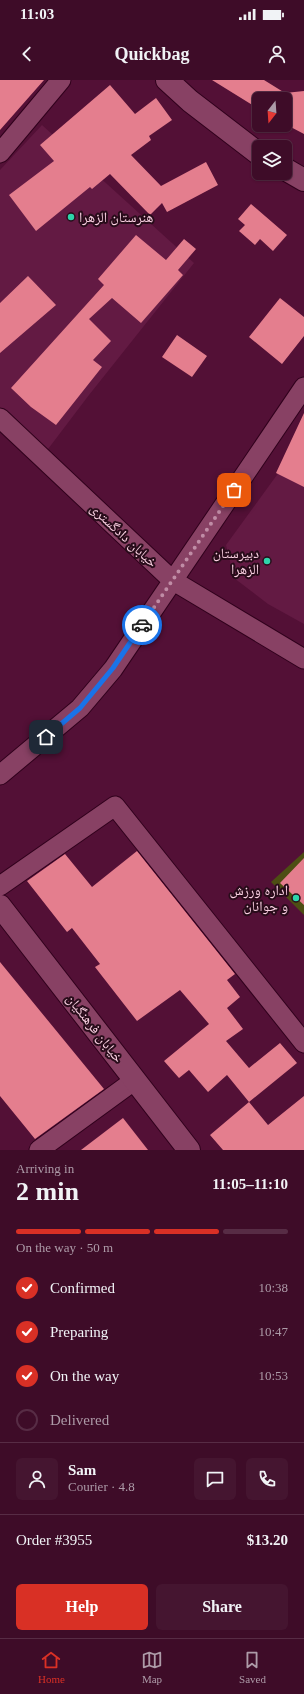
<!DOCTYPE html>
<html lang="en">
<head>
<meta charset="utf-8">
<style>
	:root { --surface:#3e0c28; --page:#451530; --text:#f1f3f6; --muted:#ad9ba8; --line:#572c45; --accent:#d93025 }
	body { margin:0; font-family:"Times New Roman","Noto Naskh Arabic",serif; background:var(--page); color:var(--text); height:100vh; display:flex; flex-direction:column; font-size:15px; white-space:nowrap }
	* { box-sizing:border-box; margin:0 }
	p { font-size:13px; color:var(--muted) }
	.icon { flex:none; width:22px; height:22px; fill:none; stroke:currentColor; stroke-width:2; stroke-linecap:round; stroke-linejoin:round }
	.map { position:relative; height:1070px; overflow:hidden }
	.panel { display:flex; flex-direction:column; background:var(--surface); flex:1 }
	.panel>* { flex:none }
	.needle { width:26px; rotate:197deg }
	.fabs { position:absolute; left:252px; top:12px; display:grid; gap:8px }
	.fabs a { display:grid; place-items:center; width:40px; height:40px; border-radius:6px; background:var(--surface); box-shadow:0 1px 3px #0004,0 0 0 1px var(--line); font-size:20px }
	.pin { position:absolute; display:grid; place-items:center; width:34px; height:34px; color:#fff; margin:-17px; border-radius:8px; box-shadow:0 2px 6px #0006 }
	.courier { position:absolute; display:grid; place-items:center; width:40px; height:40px; margin:-20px; border:3px solid #1a73e8; border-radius:50%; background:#fff; color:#222; box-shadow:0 1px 5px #0007 }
	.head em { font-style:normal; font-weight:700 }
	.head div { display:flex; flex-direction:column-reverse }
	.head { display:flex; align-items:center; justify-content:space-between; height:68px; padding:0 16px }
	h1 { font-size:26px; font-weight:700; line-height:30px }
	.bar { display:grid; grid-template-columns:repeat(4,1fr); gap:6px 4px; align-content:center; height:48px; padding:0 16px }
	.bar i { height:5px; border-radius:3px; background:var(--line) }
	.bar .on { background:var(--accent) }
	.bar p { grid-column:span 4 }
	.line { display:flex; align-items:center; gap:10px; padding:0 16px; border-top:1px solid var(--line) }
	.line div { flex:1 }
	.round { display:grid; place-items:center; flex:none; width:42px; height:42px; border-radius:6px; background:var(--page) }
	ol { padding:0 16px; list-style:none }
	li { display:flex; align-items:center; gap:12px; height:44px }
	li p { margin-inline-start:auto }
	li .icon { padding:4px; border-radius:50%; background:var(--accent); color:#fff; stroke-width:4 }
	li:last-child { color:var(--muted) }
	li i { width:22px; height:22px; border:2px solid var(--line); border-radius:50% }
	.cta { display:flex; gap:8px; margin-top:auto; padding:8px 16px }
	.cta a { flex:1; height:46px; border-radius:6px; background:var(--accent); color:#fff; font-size:16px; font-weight:700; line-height:46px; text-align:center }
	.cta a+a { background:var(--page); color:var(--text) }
	.status { display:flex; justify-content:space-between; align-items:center; height:28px; padding:0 20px; background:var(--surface); direction:ltr }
	.status svg { height:11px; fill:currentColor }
	header { display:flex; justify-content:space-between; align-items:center; height:52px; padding:0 16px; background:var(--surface); font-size:18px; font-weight:700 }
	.menu { display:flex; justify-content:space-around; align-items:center; height:56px; border-top:1px solid var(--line); background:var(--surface); font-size:11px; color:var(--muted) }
	.menu a { display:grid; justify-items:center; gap:2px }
	.menu .on { color:var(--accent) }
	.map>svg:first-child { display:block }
	.built { fill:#631a43 }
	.green { fill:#4d4e13 }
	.building { fill:#e47e8e }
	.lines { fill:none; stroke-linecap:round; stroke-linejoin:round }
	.minor-casing { stroke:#30011c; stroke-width:21 }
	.tertiary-casing { stroke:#30011c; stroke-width:24 }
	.secondary-casing { stroke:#30011c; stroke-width:24 }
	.minor { stroke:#884164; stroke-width:19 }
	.tertiary { stroke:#884164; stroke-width:22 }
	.secondary { stroke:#884164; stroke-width:22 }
	.done { stroke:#c08da6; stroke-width:4; stroke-dasharray:0 7.2 }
	.route { stroke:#1a73e8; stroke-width:5 }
	.poi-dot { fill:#2ed4aa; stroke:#280c1a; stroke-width:1.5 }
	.labels { text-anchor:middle; stroke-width:4; stroke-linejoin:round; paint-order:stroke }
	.poi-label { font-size:14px; fill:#fbd1e3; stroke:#280c1a; text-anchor:end }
	.street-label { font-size:14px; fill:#fbd1e3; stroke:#280c1a }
</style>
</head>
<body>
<div class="status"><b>11:03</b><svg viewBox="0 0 49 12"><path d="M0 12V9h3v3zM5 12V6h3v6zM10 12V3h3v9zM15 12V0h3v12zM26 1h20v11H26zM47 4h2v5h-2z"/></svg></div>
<header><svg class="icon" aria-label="back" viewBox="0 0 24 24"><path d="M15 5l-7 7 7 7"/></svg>Quickbag<svg class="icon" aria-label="person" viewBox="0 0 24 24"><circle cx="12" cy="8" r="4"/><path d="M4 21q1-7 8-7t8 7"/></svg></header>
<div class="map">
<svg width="304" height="1070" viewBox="0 0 304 1070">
	<rect width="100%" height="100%" fill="#531036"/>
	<path class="built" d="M42,45L194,183L89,315L42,377L0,334V90Z
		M304,351V544L268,524L234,498L226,465L282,388Z"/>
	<path class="green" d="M304,772V835L271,802Z"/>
	<path class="building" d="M0,0H44L0,50Z
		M212,0H264L285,13L304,11V54L285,44V19H259V29Z
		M110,5L135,34L156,18L172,40L149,56L151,60L131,75L161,106L206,82L218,105L167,132L162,123L150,135L110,94L92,109L90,107L36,151L9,115L54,81L40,65Z
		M251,124L287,155L273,171L260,159L255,165L239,151L245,145L238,139Z
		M136,155L166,180L184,159L196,169L178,190L183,195L141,243L112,218L89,239L111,261L93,280L102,287L56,345L31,327L11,308L104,205L98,199Z
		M28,196L56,225L0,273V223Z
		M280,218L304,237V256L282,284L249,257Z
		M177,255L207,276L192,297L162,277Z
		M304,333V407L276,393Z
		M137,771L235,894L227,900L240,917L227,928L243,949L226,961L249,988L280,963L297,983L249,1022L227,995L208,1012L189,990L179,998L164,981L209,944L180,910L137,941L95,887L100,884L72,848L67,852L27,801L65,774L92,807Z
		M304,778V825L280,803Z
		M0,882L104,1009L35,1059L0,1016Z
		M304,1016V1070H223L210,1055L249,1022L268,1045Z
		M123,1038L148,1070H81Z"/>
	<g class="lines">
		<defs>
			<path id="minor" d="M0,73L61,0
				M0,338L172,500L304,579
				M0,695L80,628L113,589L304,307
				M0,806L115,726L304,963
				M39,1070L135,1000"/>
			<path id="tertiary" d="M0,826L189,1070"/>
			<path id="secondary" d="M167,0L190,21L259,74
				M285,89L304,100"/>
		</defs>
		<use href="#minor" class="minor-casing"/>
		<use href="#tertiary" class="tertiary-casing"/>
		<use href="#secondary" class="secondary-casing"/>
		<use href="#minor" class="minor"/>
		<use href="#tertiary" class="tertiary"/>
		<use href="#secondary" class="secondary"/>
	</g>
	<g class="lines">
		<path class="done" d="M142,545L234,410"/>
		<path class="route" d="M46,657L80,628L113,588L142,545"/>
	</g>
	<g class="poi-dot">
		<circle cx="71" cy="137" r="4"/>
		<circle cx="267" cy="481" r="4"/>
		<circle cx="296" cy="818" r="4"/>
	</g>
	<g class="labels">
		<g class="poi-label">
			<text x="79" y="142" text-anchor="start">هنرستان الزهرا</text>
			<text x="259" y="478">دبیرستان<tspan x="259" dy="16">الزهرا</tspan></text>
			<text x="288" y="815">اداره ورزش<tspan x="288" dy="16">و جوانان</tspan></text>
		</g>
		<g class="street-label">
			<text transform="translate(124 455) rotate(43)" y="5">خیابان دادگستری</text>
			<text transform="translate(95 948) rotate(52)" y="5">خیابان فرهنگیان</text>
		</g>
	</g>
</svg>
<div class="fabs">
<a><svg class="needle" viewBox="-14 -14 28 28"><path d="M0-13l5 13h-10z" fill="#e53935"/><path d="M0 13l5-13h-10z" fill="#ad9ba8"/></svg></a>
<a><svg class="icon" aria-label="layers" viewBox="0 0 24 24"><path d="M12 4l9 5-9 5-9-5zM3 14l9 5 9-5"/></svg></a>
</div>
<div class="pin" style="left:234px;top:410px;background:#ea580c"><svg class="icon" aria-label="bag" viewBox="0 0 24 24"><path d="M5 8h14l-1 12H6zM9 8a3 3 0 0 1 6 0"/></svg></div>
<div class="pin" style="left:46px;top:657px;background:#1f2937"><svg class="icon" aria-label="home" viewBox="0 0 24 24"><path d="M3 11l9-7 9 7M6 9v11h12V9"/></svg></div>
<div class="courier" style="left:142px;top:545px"><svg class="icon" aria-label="car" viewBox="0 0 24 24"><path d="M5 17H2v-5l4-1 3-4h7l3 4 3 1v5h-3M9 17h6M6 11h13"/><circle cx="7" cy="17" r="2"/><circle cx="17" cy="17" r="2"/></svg></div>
</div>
<section class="panel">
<div class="head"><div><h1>2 min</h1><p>Arriving in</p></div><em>11:05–11:10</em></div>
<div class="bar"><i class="on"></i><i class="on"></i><i class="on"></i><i></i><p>On the way · 50 m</p></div>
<ol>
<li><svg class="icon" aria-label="check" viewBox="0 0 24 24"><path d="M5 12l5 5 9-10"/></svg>Confirmed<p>10:38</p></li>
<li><svg class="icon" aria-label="check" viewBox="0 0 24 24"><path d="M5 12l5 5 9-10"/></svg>Preparing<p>10:47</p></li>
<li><svg class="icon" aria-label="check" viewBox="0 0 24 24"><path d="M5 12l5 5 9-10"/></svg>On the way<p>10:53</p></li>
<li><i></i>Delivered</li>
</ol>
<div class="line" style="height:72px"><a class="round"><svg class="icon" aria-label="person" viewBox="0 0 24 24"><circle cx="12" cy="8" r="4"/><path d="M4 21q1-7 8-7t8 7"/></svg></a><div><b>Sam</b><p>Courier · 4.8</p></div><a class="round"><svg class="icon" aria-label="chat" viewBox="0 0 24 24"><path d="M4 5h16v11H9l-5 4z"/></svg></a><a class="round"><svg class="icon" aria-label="phone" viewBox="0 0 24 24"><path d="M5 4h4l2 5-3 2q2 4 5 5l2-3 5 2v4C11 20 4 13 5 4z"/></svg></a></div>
<div class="line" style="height:52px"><div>Order #3955</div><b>$13.20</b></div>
<div class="cta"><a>Help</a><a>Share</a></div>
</section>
<nav class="menu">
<a class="on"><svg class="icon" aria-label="home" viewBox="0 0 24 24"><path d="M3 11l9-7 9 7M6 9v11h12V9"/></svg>Home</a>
<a><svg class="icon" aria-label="map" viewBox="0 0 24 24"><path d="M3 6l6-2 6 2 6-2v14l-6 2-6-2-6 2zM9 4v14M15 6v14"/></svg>Map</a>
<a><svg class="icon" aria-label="saved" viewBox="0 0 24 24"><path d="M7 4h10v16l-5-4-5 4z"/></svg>Saved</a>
</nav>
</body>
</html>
